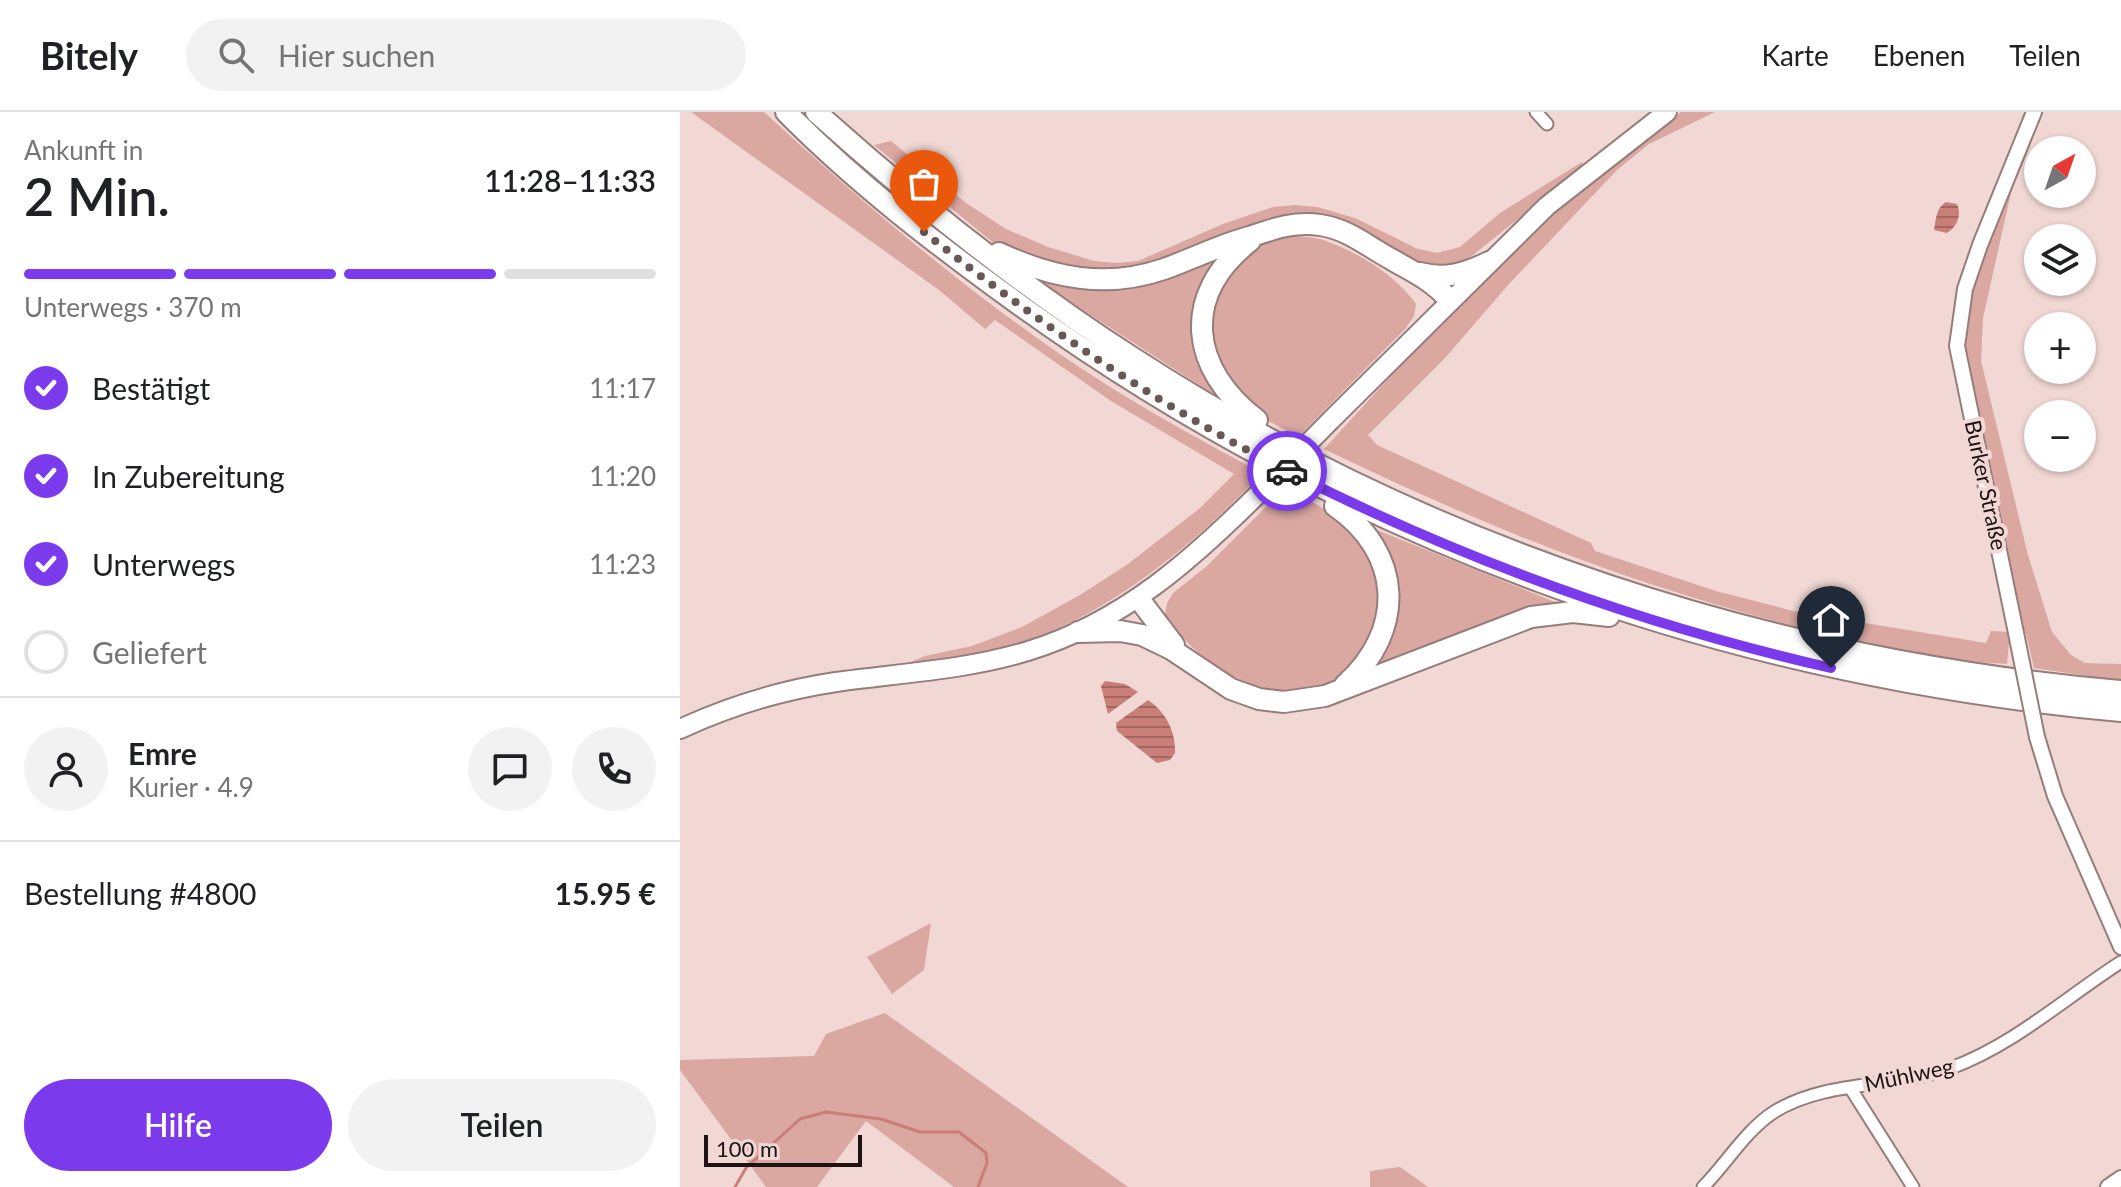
<!DOCTYPE html>
<html lang="de">
<head>
<meta charset="utf-8">
<style>
	:root { --surface:#fff; --page:#f2f2f2; --text:#202124; --muted:#757577; --line:#e0e0e0; --accent:#7c3aed }
	body { margin:0; font-family:Lato,sans-serif; background:var(--page); color:var(--text); height:100vh; display:flex; flex-direction:column; font-size:30px; white-space:nowrap }
	* { box-sizing:border-box; margin:0 }
	p { font-size:26px; color:var(--muted) }
	.icon { flex:none; width:44px; height:44px; fill:none; stroke:currentColor; stroke-width:2; stroke-linecap:round; stroke-linejoin:round }
	.map { position:relative; flex:1; overflow:hidden }
	.drawer { display:flex; flex-direction:column; background:var(--surface); width:680px }
	.drawer>* { flex:none }
	.needle { width:52px; rotate:40deg }
	.fabs { position:absolute; left:1344px; top:24px; display:grid; gap:16px }
	.fabs a { display:grid; place-items:center; width:72px; height:72px; border-radius:50%; background:var(--surface); box-shadow:0 2px 6px #0004; font-size:40px }
	.scale { position:absolute; left:24px; bottom:20px; width:158px; box-sizing:border-box; padding-left:8px; border:4px solid #1c1312; border-top:0; font-size:22px; line-height:28px; white-space:nowrap; color:#1c1312; -webkit-text-stroke:6px #f1d8d4; paint-order:stroke }
	.pin { position:absolute; display:grid; place-items:center; width:68px; height:68px; color:#fff; margin:-82px -34px; border-radius:50% 50% 50% 0; rotate:-45deg; box-shadow:0 0 8px #0007 }
	.pin .icon { rotate:45deg }
	.courier { position:absolute; display:grid; place-items:center; width:80px; height:80px; margin:-40px; border:6px solid #7c3aed; border-radius:50%; background:#fff; color:#222; box-shadow:0 2px 10px #0007 }
	.headline em { font-style:normal; font-weight:600 }
	.headline div { display:flex; flex-direction:column-reverse }
	.headline { display:flex; align-items:center; justify-content:space-between; height:136px; padding:0 24px }
	h1 { font-size:52px; font-weight:600; line-height:60px }
	.bar { display:grid; grid-template-columns:repeat(4,1fr); gap:12px 8px; align-content:center; height:96px; padding:0 24px }
	.bar i { height:10px; border-radius:6px; background:var(--line) }
	.bar .on { background:var(--accent) }
	.bar p { grid-column:span 4 }
	.line { display:flex; align-items:center; gap:20px; padding:0 24px; border-top:2px solid var(--line) }
	.line div { flex:1 }
	.round { display:grid; place-items:center; flex:none; width:84px; height:84px; border-radius:42px; background:var(--page) }
	ol { padding:0 24px; list-style:none }
	li { display:flex; align-items:center; gap:24px; height:88px }
	li p { margin-inline-start:auto }
	li .icon { padding:8px; border-radius:50%; background:var(--accent); color:#fff; stroke-width:4 }
	li:last-child { color:var(--muted) }
	li i { width:44px; height:44px; border:4px solid var(--line); border-radius:50% }
	.primary-button { display:flex; gap:16px; margin-top:auto; padding:16px 24px }
	.primary-button a { flex:1; height:92px; border-radius:48px; background:var(--accent); color:#fff; font-size:32px; font-weight:600; line-height:92px; text-align:center }
	.primary-button a+a { background:var(--page); color:var(--text) }
	header { display:flex; align-items:center; gap:48px; box-sizing:border-box; height:112px; padding:0 40px; background:var(--surface); border-bottom:2px solid var(--line) }
	header strong { font-size:38px }
	nav { display:flex; gap:44px; margin-inline-start:auto; font-size:28px }
	.search { width:560px; height:72px; background:var(--page); display:flex; align-items:center; gap:20px; box-sizing:border-box; padding:0 28px; border-radius:44px; color:var(--muted); font-size:30px }
	main { display:flex; flex:1; min-height:0 }
	.map>svg:first-child { display:block }
	.grass { fill:#daa7a1 }
	.water { fill:url(#water-rules) }
	.lines { fill:none; stroke-linecap:round; stroke-linejoin:round }
	.stream { stroke:#c97f77; stroke-width:3 }
	.minor-casing { stroke:#947d7a; stroke-width:15 }
	.tertiary-casing { stroke:#947d7a; stroke-width:18 }
	.primary-casing { stroke:#947d7a; stroke-width:22 }
	.motorway-casing { stroke:#947d7a; stroke-width:24 }
	.minor { stroke:#fff; stroke-width:11 }
	.tertiary { stroke:#fff; stroke-width:14 }
	.primary { stroke:#fff; stroke-width:18 }
	.motorway { stroke:#fff; stroke-width:20 }
	.tertiary-bridge-casing { stroke:#947d7a; stroke-width:18; stroke-linecap:butt }
	.primary-bridge-casing { stroke:#947d7a; stroke-width:22; stroke-linecap:butt }
	.tertiary-bridge { stroke:#fff; stroke-width:14 }
	.primary-bridge { stroke:#fff; stroke-width:18 }
	.done { stroke:#675856; stroke-width:8; stroke-dasharray:0 14.4 }
	.route { stroke:#7c3aed; stroke-width:10 }
	.labels { text-anchor:middle; stroke-width:8; stroke-linejoin:round; paint-order:stroke }
	.street-label { font-size:22px; fill:#1c1312; stroke:#f1d8d4 }
</style>
</head>
<body>
<header>
<strong>Bitely</strong>
<div class="search"><svg class="icon" aria-label="search" viewBox="0 0 24 24"><circle cx="10" cy="10" r="6"/><path d="M15 15l6 6"/></svg>Hier suchen</div>
<nav><a>Karte</a><a>Ebenen</a><a>Teilen</a></nav>
</header>
<main>
<section class="drawer">
<div class="headline"><div><h1>2 Min.</h1><p>Ankunft in</p></div><em>11:28–11:33</em></div>
<div class="bar"><i class="on"></i><i class="on"></i><i class="on"></i><i></i><p>Unterwegs · 370 m</p></div>
<ol>
<li><svg class="icon" aria-label="check" viewBox="0 0 24 24"><path d="M5 12l5 5 9-10"/></svg>Bestätigt<p>11:17</p></li>
<li><svg class="icon" aria-label="check" viewBox="0 0 24 24"><path d="M5 12l5 5 9-10"/></svg>In Zubereitung<p>11:20</p></li>
<li><svg class="icon" aria-label="check" viewBox="0 0 24 24"><path d="M5 12l5 5 9-10"/></svg>Unterwegs<p>11:23</p></li>
<li><i></i>Geliefert</li>
</ol>
<div class="line" style="height:144px"><a class="round"><svg class="icon" aria-label="person" viewBox="0 0 24 24"><circle cx="12" cy="8" r="4"/><path d="M4 21q1-7 8-7t8 7"/></svg></a><div><b>Emre</b><p>Kurier · 4.9</p></div><a class="round"><svg class="icon" aria-label="chat" viewBox="0 0 24 24"><path d="M4 5h16v11H9l-5 4z"/></svg></a><a class="round"><svg class="icon" aria-label="phone" viewBox="0 0 24 24"><path d="M5 4h4l2 5-3 2q2 4 5 5l2-3 5 2v4C11 20 4 13 5 4z"/></svg></a></div>
<div class="line" style="height:104px"><div>Bestellung #4800</div><b>15.95 €</b></div>
<div class="primary-button"><a>Hilfe</a><a>Teilen</a></div>
</section>
<div class="map">
<svg width="1441" height="1075" viewBox="0 0 1441 1075">
	<defs>
		<pattern id="water-rules" width="6" height="5" patternUnits="userSpaceOnUse" patternTransform="scale(2)"><rect width="6" height="5" fill="#c97f77"/><path d="M0 2.5h6" fill="none" stroke="#a26760"/></pattern>
	</defs>
	<rect width="100%" height="100%" fill="#f1d8d4"/>
	<path class="grass" d="M11,0H84C177,86 273,168 377,240C442,285 512,324 582,361C490,458 368,552 228,551L245,544L292,534L342,515L400,483L448,452L520,396L554,362L431,289L315,208L305,217L259,178Z
		M1001,0H1035L969,32L937,58L829,172L765,246L688,323L697,333L911,431L915,439L1036,479L1113,499L1306,531L1311,519L1330,520L1327,552C1275,550 1223,537 1172,527C987,488 813,419 644,337L730,243L859,114L901,78Z
		M211,29L286,91L326,117L368,135L414,149L437,151L458,149L543,112L593,95L615,93L637,95L675,106L738,137L757,141L780,135L820,101L902,50L903,55L778,155L752,159L637,105C617,102 602,102 583,109L463,156L399,162L316,133L194,33Z
		M1341,36L1303,206L1301,249L1348,443L1372,520L1391,543L1405,551L1441,552V569L1354,556L1346,522L1337,520L1278,234L1281,200Z
		M611,123C622,125 633,125 643,128C676,139 716,163 736,192L734,204L725,217L618,325L581,305L558,286L525,218L537,169L575,134Z
		M548,134L523,179L538,280L536,284L355,167L360,166L391,172Z
		M606,375C633,390 661,404 680,429C716,473 699,554 642,573C582,595 517,551 485,503L487,491L493,481L527,454Z
		M692,416L885,494L887,489L923,502L907,498L683,562L715,505Z
		M251,811L244,858L212,882L187,845Z
		M205,901L448,1075H274L186,1009L137,1075H86L0,958V948L134,944L146,922Z
		M720,1055L748,1075H690V1059Z"/>
	<path class="water" d="M1266,90L1277,92C1282,104 1277,114 1267,121L1254,118C1256,107 1256,96 1266,90Z
		M425,569L445,572L458,580L428,602L421,574Z
		M468,588C486,600 496,620 495,641L490,648L477,651L437,619L436,611Z"/>
	<g class="lines">
		<path class="stream" d="M55,1075L66,1056L120,1007L146,1000L201,1007L240,1020H279L306,1041L307,1051L298,1075"/>
		<defs>
			<path id="minor" d="M856,0L867,12
				M1171,977L1233,1075
				M1023,1075C1046,1052 1066,1018 1094,1000C1147,967 1214,977 1271,956C1335,932 1385,886 1441,850"/>
			<path id="tertiary" d="M1336,521L1277,234L1285,177L1300,133L1354,0
				M1357,625L1375,684L1441,835
				M1428,1075L1441,1066"/>
			<path id="primary" d="M651,308L867,94L987,0
				M0,617C50,594 102,578 156,570C221,561 286,558 348,539C443,510 513,447 581,379"/>
			<path id="motorway" d="M106,0C176,71 257,133 337,191C664,427 1040,563 1441,599
				M136,0C236,90 340,173 453,246C747,437 1093,549 1441,579
				M570,129C500,184 510,257 577,308
				M319,141C373,166 426,177 484,157C512,147 540,133 569,125C593,117 614,109 640,113C668,117 687,134 711,147C737,162 748,166 770,188
				M740,161C766,168 786,161 809,150
				M655,394C723,441 726,518 665,573
				M459,487L494,533
				M398,520L440,519L462,523L491,537L551,577L579,587L604,590L645,584L851,505L893,500L929,504"/>
		</defs>
		<use href="#minor" class="minor-casing"/>
		<use href="#tertiary" class="tertiary-casing"/>
		<use href="#primary" class="primary-casing"/>
		<use href="#motorway" class="motorway-casing"/>
		<use href="#minor" class="minor"/>
		<use href="#tertiary" class="tertiary"/>
		<use href="#primary" class="primary"/>
		<use href="#motorway" class="motorway"/>
		<defs>
			<path id="tertiary-bridge" d="M1336,521L1357,625"/>
			<path id="primary-bridge" d="M581,379L651,308"/>
		</defs>
		<use href="#tertiary-bridge" class="tertiary-bridge-casing"/>
		<use href="#primary-bridge" class="primary-bridge-casing"/>
		<use href="#tertiary-bridge" class="tertiary-bridge"/>
		<use href="#primary-bridge" class="primary-bridge"/>
	</g>
	<g class="lines">
		<path class="done" d="M244,120C357,210 479,294 607,359"/>
		<path class="route" d="M607,359C780,447 963,513 1151,556"/>
	</g>
	<g class="labels">
		<g class="street-label">
			<text transform="translate(1306 373) rotate(78)" y="8">Burker Straße</text>
			<text transform="translate(1229 963) rotate(-12)" y="8">Mühlweg</text>
		</g>
	</g>
</svg>
<div class="fabs">
<a><svg class="needle" viewBox="-14 -14 28 28"><path d="M0-13l5 13h-10z" fill="#e53935"/><path d="M0 13l5-13h-10z" fill="#757577"/></svg></a>
<a><svg class="icon" aria-label="layers" viewBox="0 0 24 24"><path d="M12 4l9 5-9 5-9-5zM3 14l9 5 9-5"/></svg></a>
<a>+</a>
<a>−</a>
</div>
<div class="scale">100 m</div>
<div class="pin" style="left:244px;top:120px;background:#ea580c"><svg class="icon" aria-label="bag" viewBox="0 0 24 24"><path d="M5 8h14l-1 12H6zM9 8a3 3 0 0 1 6 0"/></svg></div>
<div class="pin" style="left:1151px;top:556px;background:#1f2937"><svg class="icon" aria-label="home" viewBox="0 0 24 24"><path d="M3 11l9-7 9 7M6 9v11h12V9"/></svg></div>
<div class="courier" style="left:607px;top:359px"><svg class="icon" aria-label="car" viewBox="0 0 24 24"><path d="M5 17H2v-5l4-1 3-4h7l3 4 3 1v5h-3M9 17h6M6 11h13"/><circle cx="7" cy="17" r="2"/><circle cx="17" cy="17" r="2"/></svg></div>
</div>
</main>
</body>
</html>
